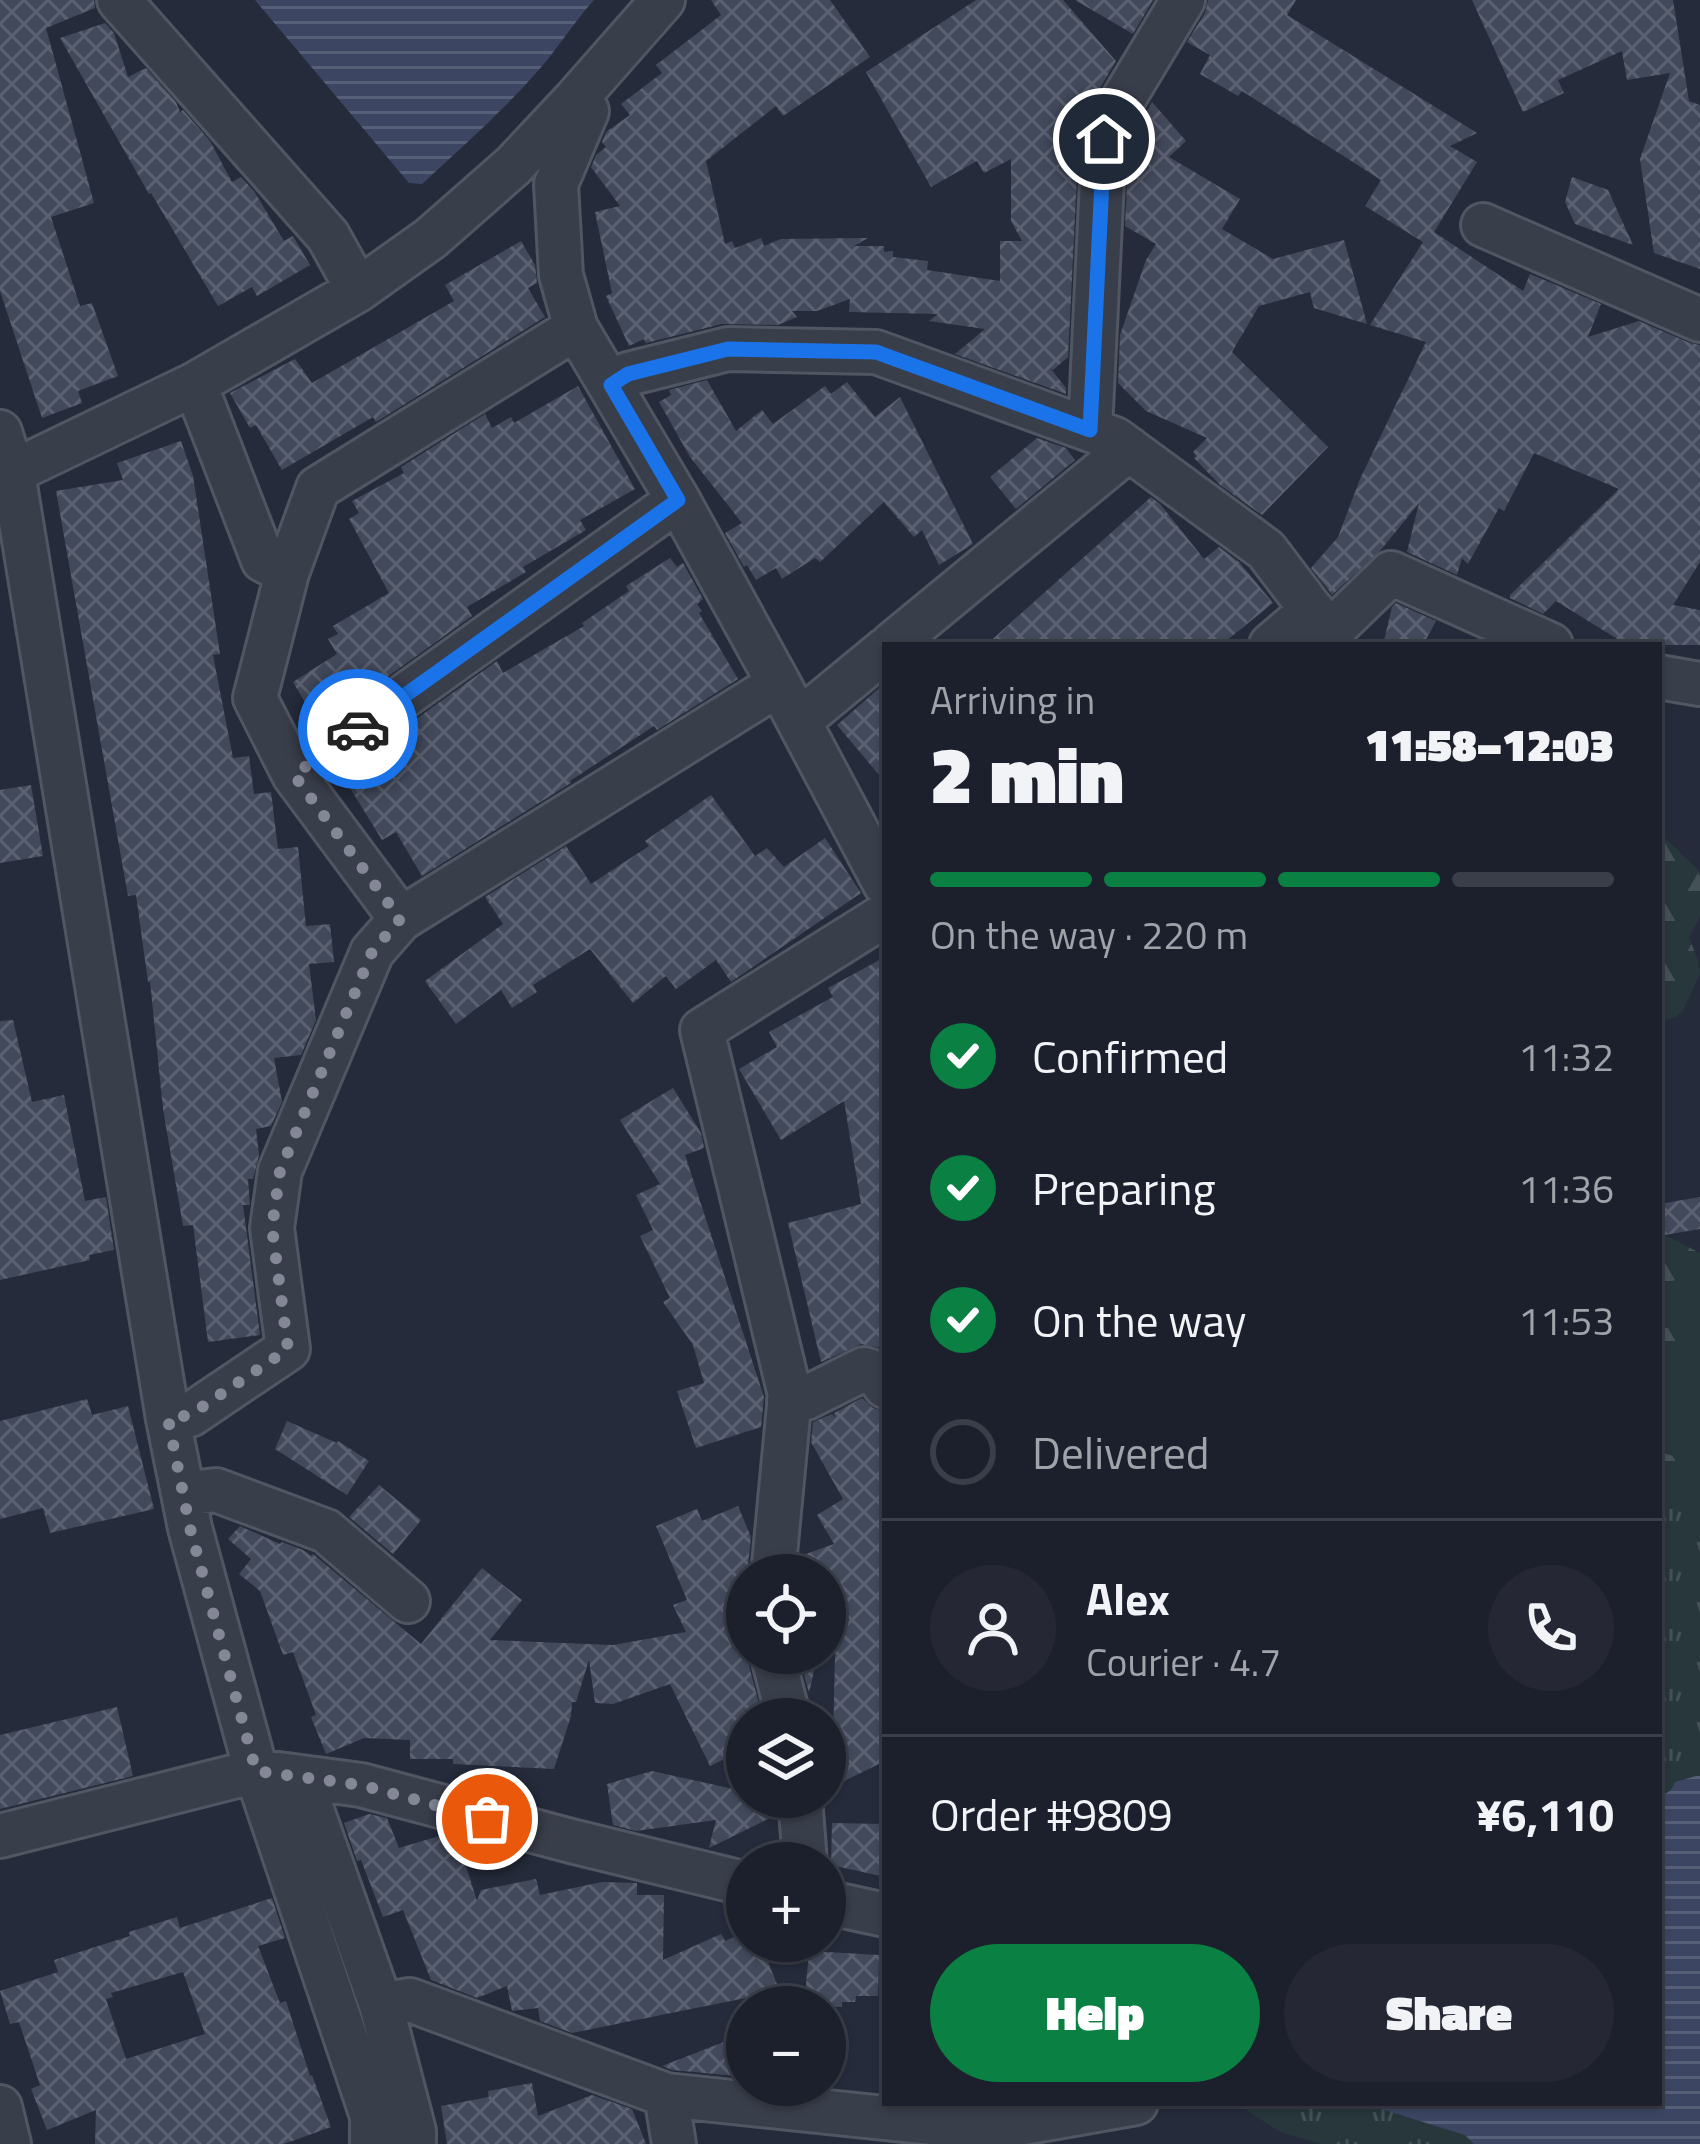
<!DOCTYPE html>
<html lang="en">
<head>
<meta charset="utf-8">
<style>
	:root { --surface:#1c202c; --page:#252834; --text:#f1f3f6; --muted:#a0a3a9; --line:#3a3e48; --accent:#0b8043 }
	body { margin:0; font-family:"Titillium Web",sans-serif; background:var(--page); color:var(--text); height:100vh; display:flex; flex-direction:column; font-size:45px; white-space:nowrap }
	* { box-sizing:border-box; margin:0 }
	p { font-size:39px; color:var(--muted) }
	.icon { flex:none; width:66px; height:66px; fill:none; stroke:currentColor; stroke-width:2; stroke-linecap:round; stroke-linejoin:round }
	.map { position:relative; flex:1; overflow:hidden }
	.drawer { position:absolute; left:882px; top:642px; width:780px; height:1464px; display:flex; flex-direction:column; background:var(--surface); border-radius:0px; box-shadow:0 3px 9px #0004,0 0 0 3px var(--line) }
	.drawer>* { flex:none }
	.fabs { position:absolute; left:726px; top:1554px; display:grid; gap:24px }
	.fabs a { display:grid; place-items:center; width:120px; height:120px; border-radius:50%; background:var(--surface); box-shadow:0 3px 9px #0004,0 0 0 3px var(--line); font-size:60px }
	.pin { position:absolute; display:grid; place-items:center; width:102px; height:102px; color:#fff; margin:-51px; border:6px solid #fff; border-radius:50%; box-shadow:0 3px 12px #0007 }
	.courier { position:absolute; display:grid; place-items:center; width:120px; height:120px; margin:-60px; border:9px solid #1a73e8; border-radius:50%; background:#fff; color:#222; box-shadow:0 3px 15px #0007 }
	.summary em { font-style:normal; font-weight:800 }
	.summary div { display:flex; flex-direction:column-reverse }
	.summary { display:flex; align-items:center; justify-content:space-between; height:204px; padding:0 48px }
	h1 { font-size:78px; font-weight:800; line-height:90px }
	.bar { display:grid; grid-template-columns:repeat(4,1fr); gap:18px 12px; align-content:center; height:144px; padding:0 48px }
	.bar i { height:15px; border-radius:9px; background:var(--line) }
	.bar .active { background:var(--accent) }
	.bar p { grid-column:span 4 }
	.line { display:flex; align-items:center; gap:30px; padding:0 48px; border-top:3px solid var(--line) }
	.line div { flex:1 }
	.round { display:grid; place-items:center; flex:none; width:126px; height:126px; border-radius:63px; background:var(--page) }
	ol { padding:0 48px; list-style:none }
	li { display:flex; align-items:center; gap:36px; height:132px }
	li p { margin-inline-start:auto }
	li .icon { padding:12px; border-radius:50%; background:var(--accent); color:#fff; stroke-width:4 }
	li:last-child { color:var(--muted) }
	li i { width:66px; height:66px; border:6px solid var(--line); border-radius:50% }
	.button { display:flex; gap:24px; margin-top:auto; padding:24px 48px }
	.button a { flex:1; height:138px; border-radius:72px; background:var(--accent); color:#fff; font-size:48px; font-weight:800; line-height:138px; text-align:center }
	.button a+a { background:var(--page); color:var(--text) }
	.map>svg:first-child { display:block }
	.grass { fill:#27373c }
	.forest { fill:url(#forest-firs) }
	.park { fill:url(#park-tufts) }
	.water { fill:url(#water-rules) }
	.building { fill:url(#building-cross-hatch); fill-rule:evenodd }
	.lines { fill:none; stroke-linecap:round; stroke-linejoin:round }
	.street-casing { stroke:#515663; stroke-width:48 }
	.street { stroke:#393e4b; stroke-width:42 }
	.done { stroke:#838796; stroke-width:12; stroke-dasharray:0 21.6 }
	.route { stroke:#1a73e8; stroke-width:15 }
</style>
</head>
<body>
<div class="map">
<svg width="1700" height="2144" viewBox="0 0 1700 2144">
	<defs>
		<pattern id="forest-firs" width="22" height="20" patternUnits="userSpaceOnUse" patternTransform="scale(3)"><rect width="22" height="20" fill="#27373c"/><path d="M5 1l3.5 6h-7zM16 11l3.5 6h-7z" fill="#445257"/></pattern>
		<pattern id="park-tufts" width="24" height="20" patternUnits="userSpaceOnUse" patternTransform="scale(3)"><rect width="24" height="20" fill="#27373c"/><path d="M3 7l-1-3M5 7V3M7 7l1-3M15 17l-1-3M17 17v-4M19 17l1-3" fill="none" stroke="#445257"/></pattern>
		<pattern id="water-rules" width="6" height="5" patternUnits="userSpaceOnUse" patternTransform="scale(3)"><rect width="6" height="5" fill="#3c4663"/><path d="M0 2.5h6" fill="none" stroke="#565f78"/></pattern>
		<pattern id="building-cross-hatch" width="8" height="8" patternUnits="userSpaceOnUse" patternTransform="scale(3)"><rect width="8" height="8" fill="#42495b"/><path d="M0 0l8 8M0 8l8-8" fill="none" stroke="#5b6171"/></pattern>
	</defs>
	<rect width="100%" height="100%" fill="#252b3b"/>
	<path class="grass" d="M1700,1262V1501L1659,1508V1268Z"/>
	<path class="forest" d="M1659,832L1700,872V917L1689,937L1698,961L1700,974L1682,1012L1674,1018L1660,1020Z
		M1667,1236L1700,1253V1294L1677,1280L1659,1283V1237Z
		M1698,1317L1700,1349L1695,1351L1674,1344L1666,1356L1679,1371L1673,1381H1662L1659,1377V1328H1671Z
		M1659,1453C1700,1455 1700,1505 1659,1501Z"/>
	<path class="park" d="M1700,1501V2144H1321L1280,2132L1236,2103H1659V1508Z"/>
	<path class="water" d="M255,0H594C573,23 557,50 536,73C501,113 461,148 422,184L409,183Z
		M1696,1776H1700V2144H1474L1465,2135L1362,2103H1659V1798L1671,1790L1675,1782Z"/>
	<path class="building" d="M0,0H94L95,8L46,28L94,203L51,217L80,306L92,303L118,376L78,391L82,403L42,418L0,291Z
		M711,0H830L870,57L783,116L776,106L706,161L725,244L732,241L735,248L761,238L764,246L781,239L868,238L854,246H884V252L893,251V257L928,261L927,270L1000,281V241H1022L1011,221V159L984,173L977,161L931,187L866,72L976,0H1063L1116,61L1087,110L1079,137L1068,357L1053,370L1050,368L1066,388V394L955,354L985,329L929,321L938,314L849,312L850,299L817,311H792L797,317L778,325L722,324L646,343L644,339L629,346L606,296L612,293L595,212L620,206L591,167L596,155L606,147L602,142L606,132L630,115L621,104L662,73L656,65L721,15Z
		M1075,0H1153L1133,34Z
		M1208,0H1296L1287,15L1477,133L1450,146L1477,162L1434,232L1523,291L1530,274L1601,304L1588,337L1639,321L1690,343L1700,345V562L1673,605L1700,610V645H1627L1556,601L1543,614L1510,598V595L1619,489L1534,453L1504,511L1499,508L1468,564L1462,558L1457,575L1407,552L1419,503L1380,551L1332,595L1330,592L1311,568L1338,537L1360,479L1426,342L1370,325L1423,242L1365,206L1381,180L1242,91L1238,96L1200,74L1210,55L1187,42L1205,13Z
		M1472,0H1673L1689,101L1700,105V269L1654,253L1640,159L1670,73L1627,80L1622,51L1558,80L1564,93L1523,112Z
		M105,23L114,33L128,77L146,68L176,102L180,112L183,110L210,141L232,182L241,177L254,191L284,241L293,236L310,265L257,296L252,287L218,306L151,193L149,194L60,38Z
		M1152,102L1186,141L1169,157L1240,199L1222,229L1273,259L1344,240L1367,324L1314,308L1310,292L1259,306L1232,352L1328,447L1262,515L1220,485L1194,458L1196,456L1193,452L1207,438L1146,411L1118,383L1120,335L1146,260L1156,244L1125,226L1129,143Z
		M1572,177L1608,190L1633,245L1575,224L1565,202Z
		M521,241L535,265L537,283L528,288L545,317L376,422L373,417L282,470L256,425L250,428L230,393L295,359L312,383L454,301L445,285Z
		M707,380L736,431L762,410L773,424L825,386L831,394L847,382L875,417L900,397L973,544L939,565L922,530L914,537L884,502L820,562L815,558L782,579L776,568L756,580L747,565L744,567L725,533L742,523L690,457L659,402L671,395L669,390Z
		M578,386L635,489L580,520L586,530L523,567L526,572L467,607L472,616L319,726L293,682L337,654L328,639L338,634L333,626L389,593L349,519L359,513L352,501L404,473L401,467L485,414L492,428L511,417L514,423Z
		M1037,438L1066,448L1075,460L1016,509L990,477Z
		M181,441L193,476L220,654L213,655L233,758L249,756L254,794L271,792L278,849L298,847L306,926L330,924L334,962L309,964L316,1020L301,1055L274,1058L282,1102L271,1126L256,1129L259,1155L253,1179H248L250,1205H243L260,1335L208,1342L193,1225L183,1226L163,1109L150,981L148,982L136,895L128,896L56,491L123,480L117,463Z
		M1151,497L1160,504L1204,559L1219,547L1239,562L1273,603L1221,645H986Z
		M670,558L677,567L683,563L703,599L697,604L702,611L699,613L738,679L657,730L654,726L570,781L571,783L422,876L396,832L382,840L345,780L350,777L345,770L497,661L503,673L584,626L582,623L629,591L626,586Z
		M1396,603L1436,621L1423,645H1383L1392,607Z
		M885,683V782L837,725Z
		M31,785L43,856L0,863V790Z
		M711,795L755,856L767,848L784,867L825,838L861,893L731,982L716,960L676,989L666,976L633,1003L590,949L533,985L537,992L512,1008L501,990L456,1024L425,981L503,924L485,897L566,846L591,884L649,846L645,841Z
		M885,957V1349L861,1344L821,1362L788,1223L861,1204L844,1101L781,1140L739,1069L777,1047L769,1032L833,997L828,988Z
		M13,1020L32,1102L64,1095L85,1201L106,1197L114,1250L89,1255L90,1260L0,1280V1021Z
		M673,1088L701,1133L704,1148L685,1155L764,1397L761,1427L696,1448L677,1391L704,1383L693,1345L663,1302L670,1298L640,1236L653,1230L636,1195L660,1184L620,1120Z
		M1700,1197V1229L1659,1236V1204Z
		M862,1398L873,1408L885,1411V1761L832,1787L835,1654L825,1653V1575H799L800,1556L834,1544L817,1515L843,1499L811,1442L813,1422L832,1414L835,1418L834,1413Z
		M87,1399L92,1415L128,1406L154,1509L50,1533L43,1508L0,1519V1421Z
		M287,1421L337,1443L338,1441L369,1461L347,1495L275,1449Z
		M379,1485L421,1520L393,1554L349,1517Z
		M738,1506L751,1537L747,1575V1658L763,1719H747V1748L710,1766L670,1684L613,1704L595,1703L589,1660L576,1702H572L571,1716L554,1769L453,1764V1759H410V1740L364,1738L326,1754L311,1717L316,1715L293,1652L283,1655L260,1591L239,1574L251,1559L228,1539L240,1526L280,1544L282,1542L303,1550L311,1556L313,1554L421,1644L482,1568L522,1600L490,1640L613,1645L686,1632L673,1605L687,1600L656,1526L697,1509L702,1521Z
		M798,1653H818L809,1693Z
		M117,1707L133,1776L0,1809V1735Z
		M652,1771L747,1792V1797L775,1798L776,1815L709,1848L716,1820L636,1831L613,1825L607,1784Z
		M369,1814L387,1818L399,1848L446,1834L457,1837L477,1901L481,1890L536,1879L540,1895L602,1882L637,1883V1895H664L663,1960L721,1934L725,1941L747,1931V1941H759L780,1991L572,2033L540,2021L538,2008L512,2011L507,1986L477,1998L431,1980L403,1910L383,1917L361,1860L357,1861L344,1823Z
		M832,1823L885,1824V1877L831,1865Z
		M272,1898L285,1938L258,1946L280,2003L286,2001L310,2076L312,2075L331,2127L284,2144H95L96,2110L47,2130L31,2089L40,2085L19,2022L10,2024L0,1991L58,1972L54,1960L130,1936L129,1932L177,1917L180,1928ZM183,1972L205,2034L126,2059L106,1999L113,1997L111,1993Z
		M809,1951L879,1955L878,1996H856L855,2002H842V2007H804Z
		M747,2033V2077L672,2070L662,2066Z
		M532,2083L538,2116L592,2095L632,2109L646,2144H447L441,2106L489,2097L488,2091Z"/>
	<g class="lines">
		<defs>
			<path id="street" d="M119,0L328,236L358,290
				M574,101L587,111L556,184L561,275L576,328L678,500L779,684L885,884
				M1483,225L1700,320
				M195,384L263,560L287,573
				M612,385L628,374L728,349L876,352L1115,439L1266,550L1329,633
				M1090,430L1104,139L1109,123L1183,0
				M0,432L13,473L168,1419L190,1528L256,1771L372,2116V2144
				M0,478L195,384L358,290L431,238L514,165L574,101L663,0
				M891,645L1129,449
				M1271,645L1312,610
				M1329,645V633L1391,573L1551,645
				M1659,677L1700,684
				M799,721L885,650
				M294,775L678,500
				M401,919L294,775L255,698L287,573L318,488L576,328
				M789,1401L806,1398L864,1369L876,1373L885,1386
				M168,1419L190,1415L288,1349L272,1228L280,1171L372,952L401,919L779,684
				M184,1494L216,1490L326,1531L408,1601
				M773,1575L790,1395L702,1030L885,915
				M772,1653L789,1719
				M309,1778L307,1796L381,2005L414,2131V2144
				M800,1797L805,1863
				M0,1836L256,1771L361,1785L571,1841L747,1884
				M825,1902L885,1915
				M381,2005L410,2000L666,2095L989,2129L1136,2103
				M666,2095L674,2144
				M0,2107L9,2144"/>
		</defs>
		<use href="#street" class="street-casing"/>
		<use href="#street" class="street"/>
	</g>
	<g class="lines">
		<path class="done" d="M358,729L294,775L400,919L372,952L280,1171L272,1228L288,1349L190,1415L168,1419L190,1528L256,1771L361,1785L487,1819"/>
		<path class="route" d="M358,729L678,500L611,385L628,374L728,349L876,352L1090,430L1104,139"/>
	</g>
</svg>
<div class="fabs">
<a><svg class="icon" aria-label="locate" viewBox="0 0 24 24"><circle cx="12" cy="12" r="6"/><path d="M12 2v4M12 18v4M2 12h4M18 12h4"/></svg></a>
<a><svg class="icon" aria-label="layers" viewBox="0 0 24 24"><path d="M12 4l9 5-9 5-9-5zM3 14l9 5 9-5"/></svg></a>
<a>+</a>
<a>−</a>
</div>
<div class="pin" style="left:487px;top:1819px;background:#ea580c"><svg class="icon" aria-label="bag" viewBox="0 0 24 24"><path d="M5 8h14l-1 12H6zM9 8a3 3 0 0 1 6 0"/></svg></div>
<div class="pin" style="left:1104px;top:139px;background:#1f2937"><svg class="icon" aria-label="home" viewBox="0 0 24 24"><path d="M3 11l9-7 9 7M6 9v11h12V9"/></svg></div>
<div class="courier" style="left:358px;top:729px"><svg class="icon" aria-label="car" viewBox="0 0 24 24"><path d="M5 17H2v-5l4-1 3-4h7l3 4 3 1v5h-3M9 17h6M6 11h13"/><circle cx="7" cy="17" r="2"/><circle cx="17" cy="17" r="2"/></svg></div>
<section class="drawer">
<div class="summary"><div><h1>2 min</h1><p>Arriving in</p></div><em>11:58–12:03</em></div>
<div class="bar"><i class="active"></i><i class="active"></i><i class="active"></i><i></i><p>On the way · 220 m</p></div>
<ol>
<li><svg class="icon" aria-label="check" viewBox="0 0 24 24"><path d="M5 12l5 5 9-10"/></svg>Confirmed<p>11:32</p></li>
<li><svg class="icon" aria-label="check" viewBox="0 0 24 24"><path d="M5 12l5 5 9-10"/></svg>Preparing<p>11:36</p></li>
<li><svg class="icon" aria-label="check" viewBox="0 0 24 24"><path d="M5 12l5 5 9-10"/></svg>On the way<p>11:53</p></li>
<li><i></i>Delivered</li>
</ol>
<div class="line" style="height:216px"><a class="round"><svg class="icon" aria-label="person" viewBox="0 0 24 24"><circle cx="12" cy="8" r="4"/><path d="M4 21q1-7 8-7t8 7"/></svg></a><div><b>Alex</b><p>Courier · 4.7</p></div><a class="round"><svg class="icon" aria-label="phone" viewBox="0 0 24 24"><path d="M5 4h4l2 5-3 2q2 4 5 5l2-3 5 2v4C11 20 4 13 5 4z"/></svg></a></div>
<div class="line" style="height:156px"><div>Order #9809</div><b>¥6,110</b></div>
<div class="button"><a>Help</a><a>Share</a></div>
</section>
</div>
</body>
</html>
